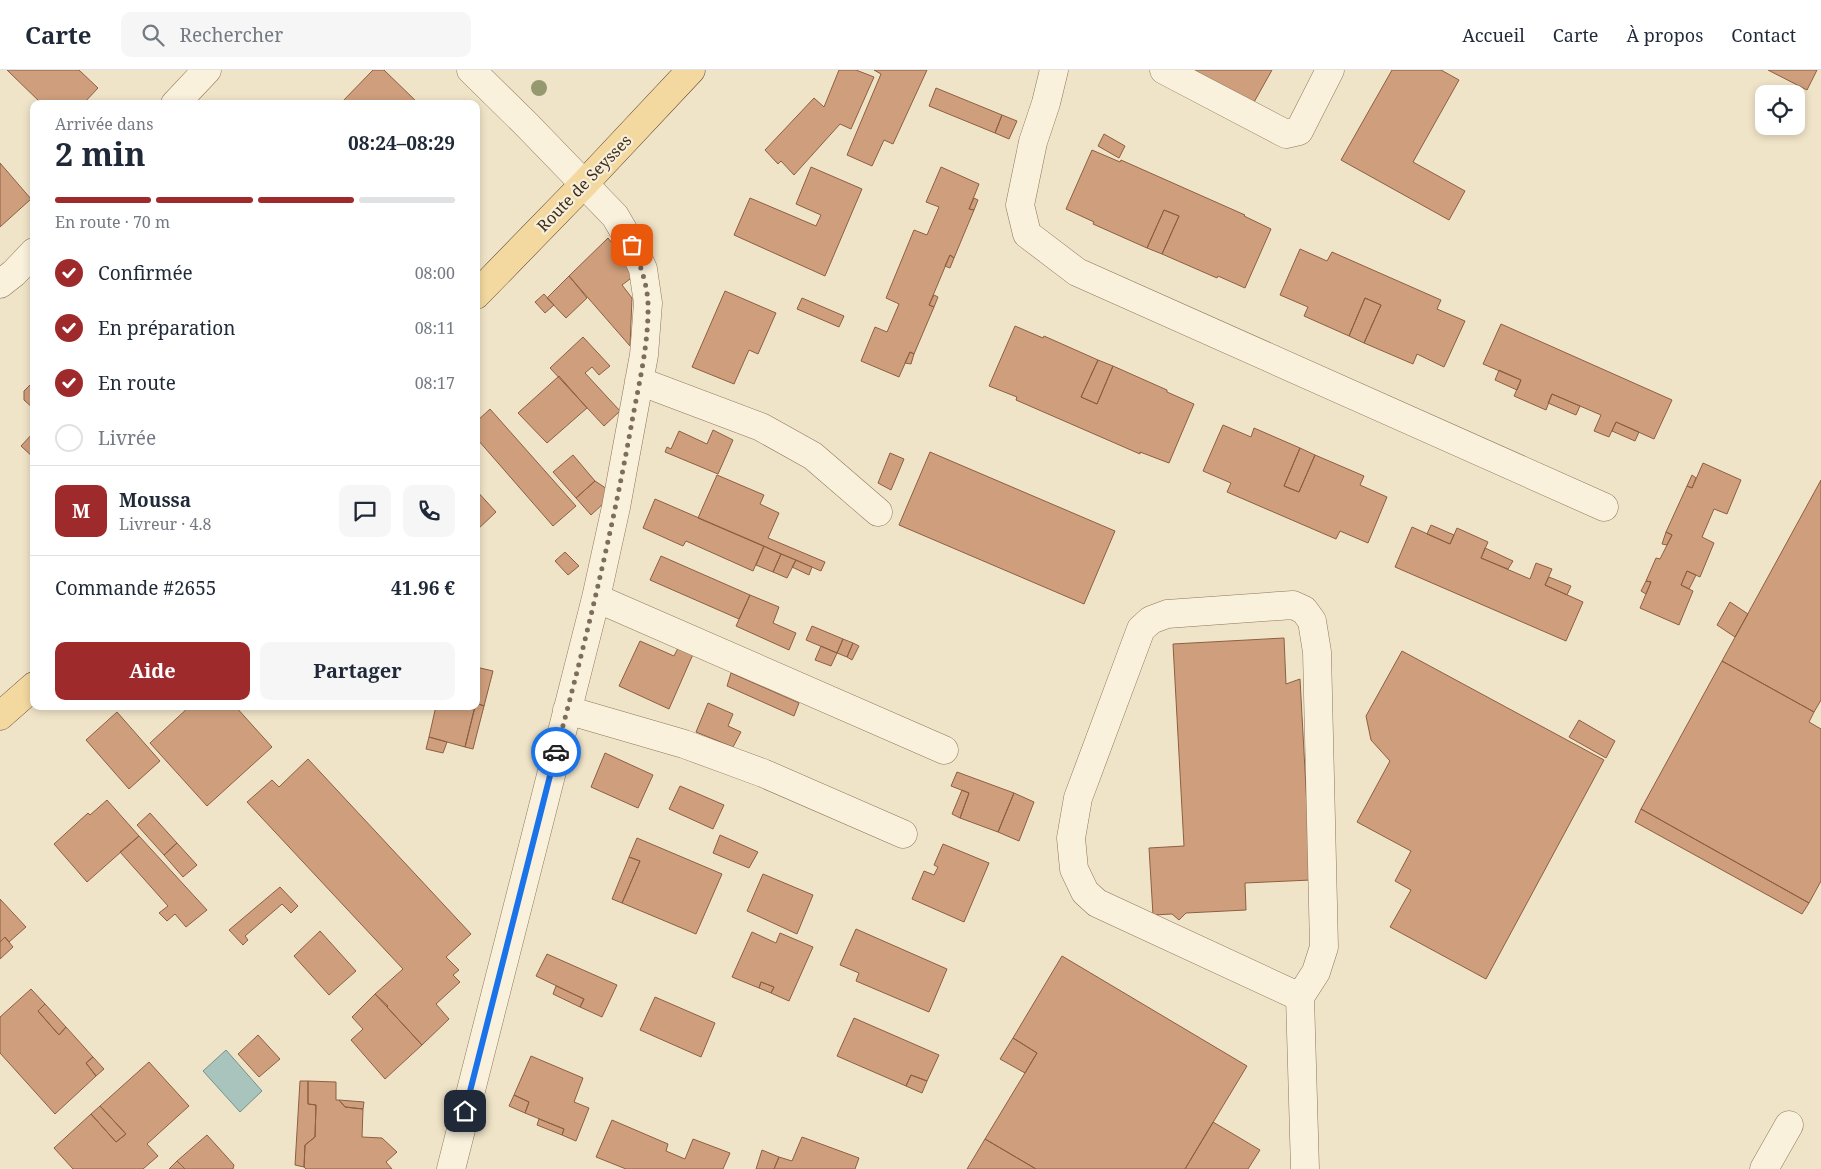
<!DOCTYPE html>
<html lang="fr">
<head>
<meta charset="utf-8">
<style>
	:root { --surface:#fff; --page:#f6f6f7; --text:#1f2937; --muted:#747a83; --line:#e0e1e3; --accent:#9e2a2b }
	body { margin:0; font-family:"Noto Serif",serif; background:var(--page); color:var(--text); height:100vh; display:flex; flex-direction:column; font-size:19px; white-space:nowrap }
	* { box-sizing:border-box; margin:0 }
	p { font-size:16px; color:var(--muted) }
	.icon { flex:none; width:28px; height:28px; fill:none; stroke:currentColor; stroke-width:2; stroke-linecap:round; stroke-linejoin:round }
	.map { position:relative; flex:1; overflow:hidden }
	.drawer { position:absolute; left:30px; top:30px; width:450px; height:610px; display:flex; flex-direction:column; background:var(--surface); border-radius:10px; box-shadow:0 2px 8px #0003 }
	.drawer>* { flex:none }
	.buttons { position:absolute; left:1755px; top:15px; display:grid; gap:10px }
	.buttons a { display:grid; place-items:center; width:50px; height:50px; border-radius:10px; background:var(--surface); box-shadow:0 2px 8px #0003; font-size:25px }
	.pin { position:absolute; display:grid; place-items:center; width:42px; height:42px; color:#fff; margin:-21px; border-radius:10px; box-shadow:0 2px 8px #0006 }
	.courier { position:absolute; display:grid; place-items:center; width:50px; height:50px; margin:-25px; border:4px solid #1a73e8; border-radius:50%; background:#fff; color:#222; box-shadow:0 1px 6px #0007 }
	.headline em { font-style:normal; font-weight:700 }
	.headline div { display:flex; flex-direction:column-reverse }
	.headline { display:flex; align-items:center; justify-content:space-between; height:85px; padding:0 25px }
	h1 { font-size:32px; font-weight:700; line-height:38px }
	.bar { display:grid; grid-template-columns:repeat(4,1fr); gap:8px 5px; align-content:center; height:60px; padding:0 25px }
	.bar i { height:6px; border-radius:4px; background:var(--line) }
	.bar .selected { background:var(--accent) }
	.bar p { grid-column:span 4 }
	.line { display:flex; align-items:center; gap:12px; padding:0 25px; border-top:1px solid var(--line) }
	.line div { flex:1 }
	.round { display:grid; place-items:center; flex:none; width:52px; height:52px; border-radius:10px; background:var(--page) }
	ol { padding:0 25px; list-style:none }
	li { display:flex; align-items:center; gap:15px; height:55px }
	li p { margin-inline-start:auto }
	li .icon { padding:5px; border-radius:50%; background:var(--accent); color:#fff; stroke-width:4 }
	li:last-child { color:var(--muted) }
	li i { width:28px; height:28px; border:2px solid var(--line); border-radius:50% }
	.action { display:flex; gap:10px; margin-top:auto; padding:10px 25px }
	.action a { flex:1; height:58px; border-radius:10px; background:var(--accent); color:#fff; font-size:20px; font-weight:700; line-height:58px; text-align:center }
	.action a+a { background:var(--page); color:var(--text) }
	header { display:flex; align-items:center; gap:30px; box-sizing:border-box; height:70px; padding:0 25px; background:var(--surface); border-bottom:1px solid var(--line) }
	header strong { font-size:24px }
	nav { display:flex; gap:28px; margin-inline-start:auto; font-size:18px }
	.search { width:350px; height:45px; background:var(--page); display:flex; align-items:center; gap:12px; box-sizing:border-box; padding:0 18px; border-radius:10px; color:var(--muted); font-size:19px }
	.map>svg:first-child { display:block }
	.water { fill:#a9c4bc; stroke:#6f938a }
	.building { fill:#cf9f7d; stroke:#8d5f41 }
	.lines { fill:none; stroke-linecap:round; stroke-linejoin:round }
	.minor-casing { stroke:#8d765c; stroke-width:29 }
	.major-casing { stroke:#5b4430; stroke-width:29 }
	.minor { stroke:#faf1dc; stroke-width:28 }
	.major { stroke:#f3d9a0; stroke-width:28 }
	.tree { fill:#96986f }
	.done { stroke:#7c6e5b; stroke-width:5; stroke-dasharray:0 9 }
	.route { stroke:#1a73e8; stroke-width:6 }
	.labels { text-anchor:middle; stroke-width:4.5; stroke-linejoin:round; paint-order:stroke }
	.street-label { font-size:16px; fill:#3d2e20; stroke:#f7eed8 }
</style>
</head>
<body>
<header>
<strong>Carte</strong>
<div class="search"><svg class="icon" aria-label="search" viewBox="0 0 24 24"><circle cx="10" cy="10" r="6"/><path d="M15 15l6 6"/></svg>Rechercher</div>
<nav><a>Accueil</a><a>Carte</a><a>À propos</a><a>Contact</a></nav>
</header>
<div class="map">
<svg width="1821" height="1099" viewBox="0 0 1821 1099">
	<rect width="100%" height="100%" fill="#f0e4c8"/>
	<path class="water" d="M226,980L262,1021L240,1042L203,1001Z"/>
	<path class="building" d="M7,0H79L98,18L83,34H42Z
		M373,0H384L419,34H340Z
		M839,0H856L874,7L851,59L840,54L794,105L781,91L778,94L765,80L814,28L824,37Z
		M874,0H927L893,74L884,70L872,96L847,85L881,4Z
		M1192,0H1272L1253,34Z
		M1392,0H1441L1459,10L1413,92L1465,121L1449,150L1341,90Z
		M1768,0H1817L1807,20Z
		M936,18L1002,45L995,63L929,36Z
		M1002,45L1017,51L1009,69L995,63Z
		M1104,64L1125,76L1119,88L1098,76Z
		M1092,80L1120,92L1121,90L1245,145L1244,146L1271,159L1245,218L1218,206L1217,208L1162,184L1179,146L1164,140L1147,178L1093,154L1094,152L1066,139Z
		M0,93L31,129L0,157Z
		M811,97L862,119L825,206L734,165L750,128L816,156L821,145L796,134Z
		M941,97L979,114L969,139L974,140L954,188L950,185L929,235L934,237L914,284L910,282L899,307L861,291L875,257L887,262L899,234L886,228L914,160L927,165L939,137L926,132Z
		M974,128L978,130L974,140L969,139Z
		M1164,140L1179,146L1162,184L1147,178Z
		M608,168L634,202V206L622,215L632,228L630,276L569,206Z
		M1300,179L1327,191L1332,182L1441,230L1437,239L1465,251L1444,297L1417,284L1413,294L1364,273L1381,235L1365,228L1349,266L1304,246L1308,237L1280,225Z
		M950,185L954,188L950,198L945,196Z
		M569,206L587,228L566,248L547,228Z
		M725,221L776,243L758,284L749,280L734,314L692,297Z
		M544,224L554,235L545,243L535,232Z
		M934,225L938,227L934,237L929,235Z
		M802,228L844,246L839,257L797,239Z
		M1365,228L1381,235L1364,273L1349,266Z
		M1501,254L1672,330L1654,369L1616,352L1609,367L1594,361L1601,345L1552,324L1546,340L1514,326L1521,310L1483,294Z
		M1015,256L1043,268L1044,266L1098,290L1081,327L1097,334L1113,296L1167,320V322L1194,334L1169,393L1140,382V384L1016,330L1017,327L989,316Z
		M583,267L610,296L599,305L592,297L585,303L620,341L604,356L550,298Z
		M910,282L914,284L911,294L905,293Z
		M1098,290L1113,296L1097,334L1081,327Z
		M1499,300L1521,310L1517,320L1495,310Z
		M559,306L587,338L547,373L518,343Z
		M34,311V339L24,330V321Z
		M1552,324L1580,336L1576,345L1548,333Z
		M490,339L576,436L553,456L478,370L476,372V352Z
		M1616,352L1639,362L1635,371L1612,361Z
		M1223,355L1251,367L1254,358L1300,378L1284,416L1299,422L1315,385L1364,406L1360,415L1387,427L1368,473L1340,461L1336,469L1227,422L1231,413L1203,401Z
		M713,360L733,370L718,404L665,382L667,377L671,379L679,361L707,374Z
		M34,362V388L21,376Z
		M1300,378L1315,385L1299,422L1284,416Z
		M930,382L1115,461L1084,534L899,455Z
		M890,383L904,389L891,420L878,413Z
		M573,385L595,411L576,428L553,402Z
		M1703,393L1741,410L1727,444L1714,439L1702,467L1714,473L1700,507L1687,501L1681,515L1693,521L1679,555L1640,538L1651,512L1646,511L1656,488L1660,489L1672,465L1666,462L1687,416L1692,418Z
		M717,405L764,425L760,434L779,443L768,468L825,492L821,501L698,448Z
		M1692,405L1696,408L1692,418L1687,416Z
		M1821,410V630L1814,642L1722,591Z
		M595,411L607,419L604,433L591,445L576,428Z
		M476,420L496,442L476,461Z
		M655,429L764,476L753,501L686,471L683,476L643,458Z
		M1431,455L1454,465L1450,474L1427,464Z
		M1412,457L1450,474L1457,458L1488,472L1481,488L1530,509L1536,493L1552,499L1545,515L1583,532L1566,571L1395,497Z
		M1666,462L1672,465L1667,475L1662,474Z
		M764,476L781,484L773,502L756,495Z
		M1485,478L1513,491L1508,499L1481,488Z
		M565,482L579,496L568,505L555,491Z
		M781,484L796,490L787,508L773,502Z
		M661,486L750,525L739,549L650,510Z
		M796,490L812,497L809,505L792,497Z
		M1687,501L1696,505L1689,519L1681,515Z
		M1549,507L1571,516L1567,525L1545,515Z
		M1646,511L1651,512L1646,524L1641,521Z
		M750,525L779,537L773,553L796,563L789,580L736,556Z
		M1730,532L1748,544L1735,567L1717,555Z
		M812,556L843,569L837,583L806,570Z
		M1284,568L1286,614L1300,609L1311,810L1245,813L1246,840L1186,843L1179,850L1172,844L1153,845L1149,778L1184,776L1173,574Z
		M843,569L853,573L847,587L837,583Z
		M640,571L674,586L679,576L694,582L669,639L619,616Z
		M853,573L859,576L852,590L847,587Z
		M821,576L837,583L831,596L815,590Z
		M1402,581L1604,690L1486,909L1390,857L1411,820L1395,811L1411,781L1357,752L1390,691L1371,670L1366,646Z
		M1722,591L1814,642L1809,652L1821,659V811L1809,833L1641,739Z
		M476,597L493,601L484,636L476,633Z
		M731,603L799,633L794,646L727,616Z
		M476,633L484,636L473,679L465,677Z
		M708,633L733,644L728,656L741,662L733,677L696,662Z
		M190,636H235L272,677L207,736L150,673Z
		M436,636H475L465,677L429,667Z
		M117,642L160,691L129,719L86,670Z
		M1579,650L1615,671L1606,688L1569,667Z
		M429,667L447,672L443,683L426,679Z
		M605,683L653,705L638,738L591,717Z
		M308,689L471,864L446,887L459,900L453,905L460,912L436,934L449,949L422,975L375,924L403,899L247,732L272,710L279,717Z
		M957,702L1014,723L998,762L960,748L969,723L951,716Z
		M680,716L724,735L713,759L669,739Z
		M962,720L969,723L960,748L952,744Z
		M1014,723L1034,732L1019,771L998,762Z
		M107,730L139,766L87,812L54,774L88,743L90,745Z
		M1641,739L1809,833L1802,844L1635,752Z
		M150,743L177,773L164,785L137,755Z
		M720,765L758,782L749,798L713,783Z
		M139,766L207,840L186,857L175,844L167,851L159,843L168,836L120,782Z
		M637,768L722,804L696,864L622,833L640,791L629,787Z
		M177,773L197,795L183,807L164,785Z
		M943,774L989,793L964,852L912,829L924,801L934,805L938,797L934,795Z
		M629,787L640,791L622,833L612,829Z
		M763,804L813,825L797,864L747,841Z
		M280,817L298,836L291,843L282,834L245,866L248,870L243,875L229,860Z
		M0,829L26,857L9,872L5,867L0,872Z
		M856,859L947,899L929,942L856,911L859,903L840,895Z
		M320,861L356,901L329,925L294,886Z
		M752,862L776,873L780,863L813,877L789,931L771,923L774,917L761,912L759,918L732,907Z
		M5,867L13,877L0,889V872Z
		M547,884L617,915L602,947L580,937L584,929L536,906Z
		M1062,886L1247,996L1185,1099H1036L985,1069L1037,983L1013,968Z
		M761,912L774,917L771,923L759,918Z
		M556,916L584,929L580,937L553,924Z
		M31,919L45,934L38,941L51,956L59,965L66,957L93,987L86,993L96,1006L55,1044L0,983V947Z
		M375,924L388,936L387,937L422,975L385,1009L351,970L363,959L352,947Z
		M655,927L715,953L701,987L640,960Z
		M45,934L66,957L59,965L38,941Z
		M854,948L939,985L927,1011L911,1005L906,1016L837,986Z
		M258,965L280,989L259,1007L238,984Z
		M1013,968L1037,983L1025,1003L1000,989Z
		M531,986L583,1008L574,1032L589,1038L576,1071L562,1065L564,1059L525,1043L529,1032L514,1025Z
		M93,987L104,999L96,1006L86,993Z
		M149,992L189,1036L147,1074L158,1086L143,1099H73L54,1078L91,1044L116,1072L126,1064L100,1036Z
		M911,1005L927,1011L922,1023L906,1016Z
		M300,1011H308V1034L316,1035L315,1067L305,1075L304,1097L295,1095Z
		M308,1011L336,1012V1030H339L345,1037L363,1039L362,1067L382,1068L397,1082L386,1092L392,1099H306L304,1097L305,1075L315,1067L316,1035L308,1034Z
		M514,1025L529,1032L525,1043L509,1036Z
		M339,1030L364,1032L363,1039L345,1037Z
		M100,1036L126,1064L116,1072L91,1044Z
		M539,1049L564,1059L562,1065L537,1055Z
		M612,1050L668,1074L666,1081L685,1089L693,1069L730,1083L723,1099H626L596,1087Z
		M1213,1052L1260,1080L1248,1099H1185Z
		M207,1065L234,1095L233,1099H185L177,1091Z
		M802,1067L859,1088L855,1099H774L779,1087L792,1091Z
		M985,1069L1036,1099H967Z
		M762,1080L779,1087L774,1099H756Z
		M177,1091L185,1099H169Z"/>
	<g class="lines">
		<defs>
			<path id="minor" d="M1054,0L1046,33L1033,72L1020,135L1027,164L1077,202L1604,437
				M1164,0L1286,64L1299,61L1330,0
				M175,34L207,0
				M0,214L14,203L34,182
				M639,311L761,357L813,386L878,442
				M596,528L944,680
				M567,640L684,674L763,703L903,764
				M1300,927L1316,902L1324,877L1317,582L1312,551L1304,540L1293,535L1167,544L1151,550L1141,559L1078,728L1071,768L1074,799L1085,822L1097,833L1300,927L1305,1099
				M451,1099L596,528L616,437L644,285L648,233L643,199L632,175L615,146L526,54L471,0
				M1764,1099L1789,1055"/>
			<path id="major" d="M476,225L584,114L691,0
				M0,646L34,616"/>
		</defs>
		<use href="#minor" class="minor-casing"/>
		<use href="#major" class="major-casing"/>
		<use href="#minor" class="minor"/>
		<use href="#major" class="major"/>
	</g>
	<circle class="tree" cx="539" cy="18" r="8"/>
	<g class="lines">
		<path class="done" d="M556,682C585,574 611,467 631,357C638,317 649,275 648,233C647,213 640,194 632,175"/>
		<path class="route" d="M465,1041L556,682"/>
	</g>
	<g class="labels">
		<g class="street-label">
			<text transform="translate(584 113) rotate(-46)" y="6">Route de Seysses</text>
		</g>
	</g>
</svg>
<div class="buttons">
<a><svg class="icon" aria-label="locate" viewBox="0 0 24 24"><circle cx="12" cy="12" r="6"/><path d="M12 2v4M12 18v4M2 12h4M18 12h4"/></svg></a>
</div>
<div class="pin" style="left:632px;top:175px;background:#ea580c"><svg class="icon" aria-label="bag" viewBox="0 0 24 24"><path d="M5 8h14l-1 12H6zM9 8a3 3 0 0 1 6 0"/></svg></div>
<div class="pin" style="left:465px;top:1041px;background:#1f2937"><svg class="icon" aria-label="home" viewBox="0 0 24 24"><path d="M3 11l9-7 9 7M6 9v11h12V9"/></svg></div>
<div class="courier" style="left:556px;top:682px"><svg class="icon" aria-label="car" viewBox="0 0 24 24"><path d="M5 17H2v-5l4-1 3-4h7l3 4 3 1v5h-3M9 17h6M6 11h13"/><circle cx="7" cy="17" r="2"/><circle cx="17" cy="17" r="2"/></svg></div>
<section class="drawer">
<div class="headline"><div><h1>2 min</h1><p>Arrivée dans</p></div><em>08:24–08:29</em></div>
<div class="bar"><i class="selected"></i><i class="selected"></i><i class="selected"></i><i></i><p>En route · 70 m</p></div>
<ol>
<li><svg class="icon" aria-label="check" viewBox="0 0 24 24"><path d="M5 12l5 5 9-10"/></svg>Confirmée<p>08:00</p></li>
<li><svg class="icon" aria-label="check" viewBox="0 0 24 24"><path d="M5 12l5 5 9-10"/></svg>En préparation<p>08:11</p></li>
<li><svg class="icon" aria-label="check" viewBox="0 0 24 24"><path d="M5 12l5 5 9-10"/></svg>En route<p>08:17</p></li>
<li><i></i>Livrée</li>
</ol>
<div class="line" style="height:90px"><b class="round" style="background:var(--accent);color:#fff">M</b><div><b>Moussa</b><p>Livreur · 4.8</p></div><a class="round"><svg class="icon" aria-label="chat" viewBox="0 0 24 24"><path d="M4 5h16v11H9l-5 4z"/></svg></a><a class="round"><svg class="icon" aria-label="phone" viewBox="0 0 24 24"><path d="M5 4h4l2 5-3 2q2 4 5 5l2-3 5 2v4C11 20 4 13 5 4z"/></svg></a></div>
<div class="line" style="height:65px"><div>Commande #2655</div><b>41.96 €</b></div>
<div class="action"><a>Aide</a><a>Partager</a></div>
</section>
</div>
</body>
</html>
